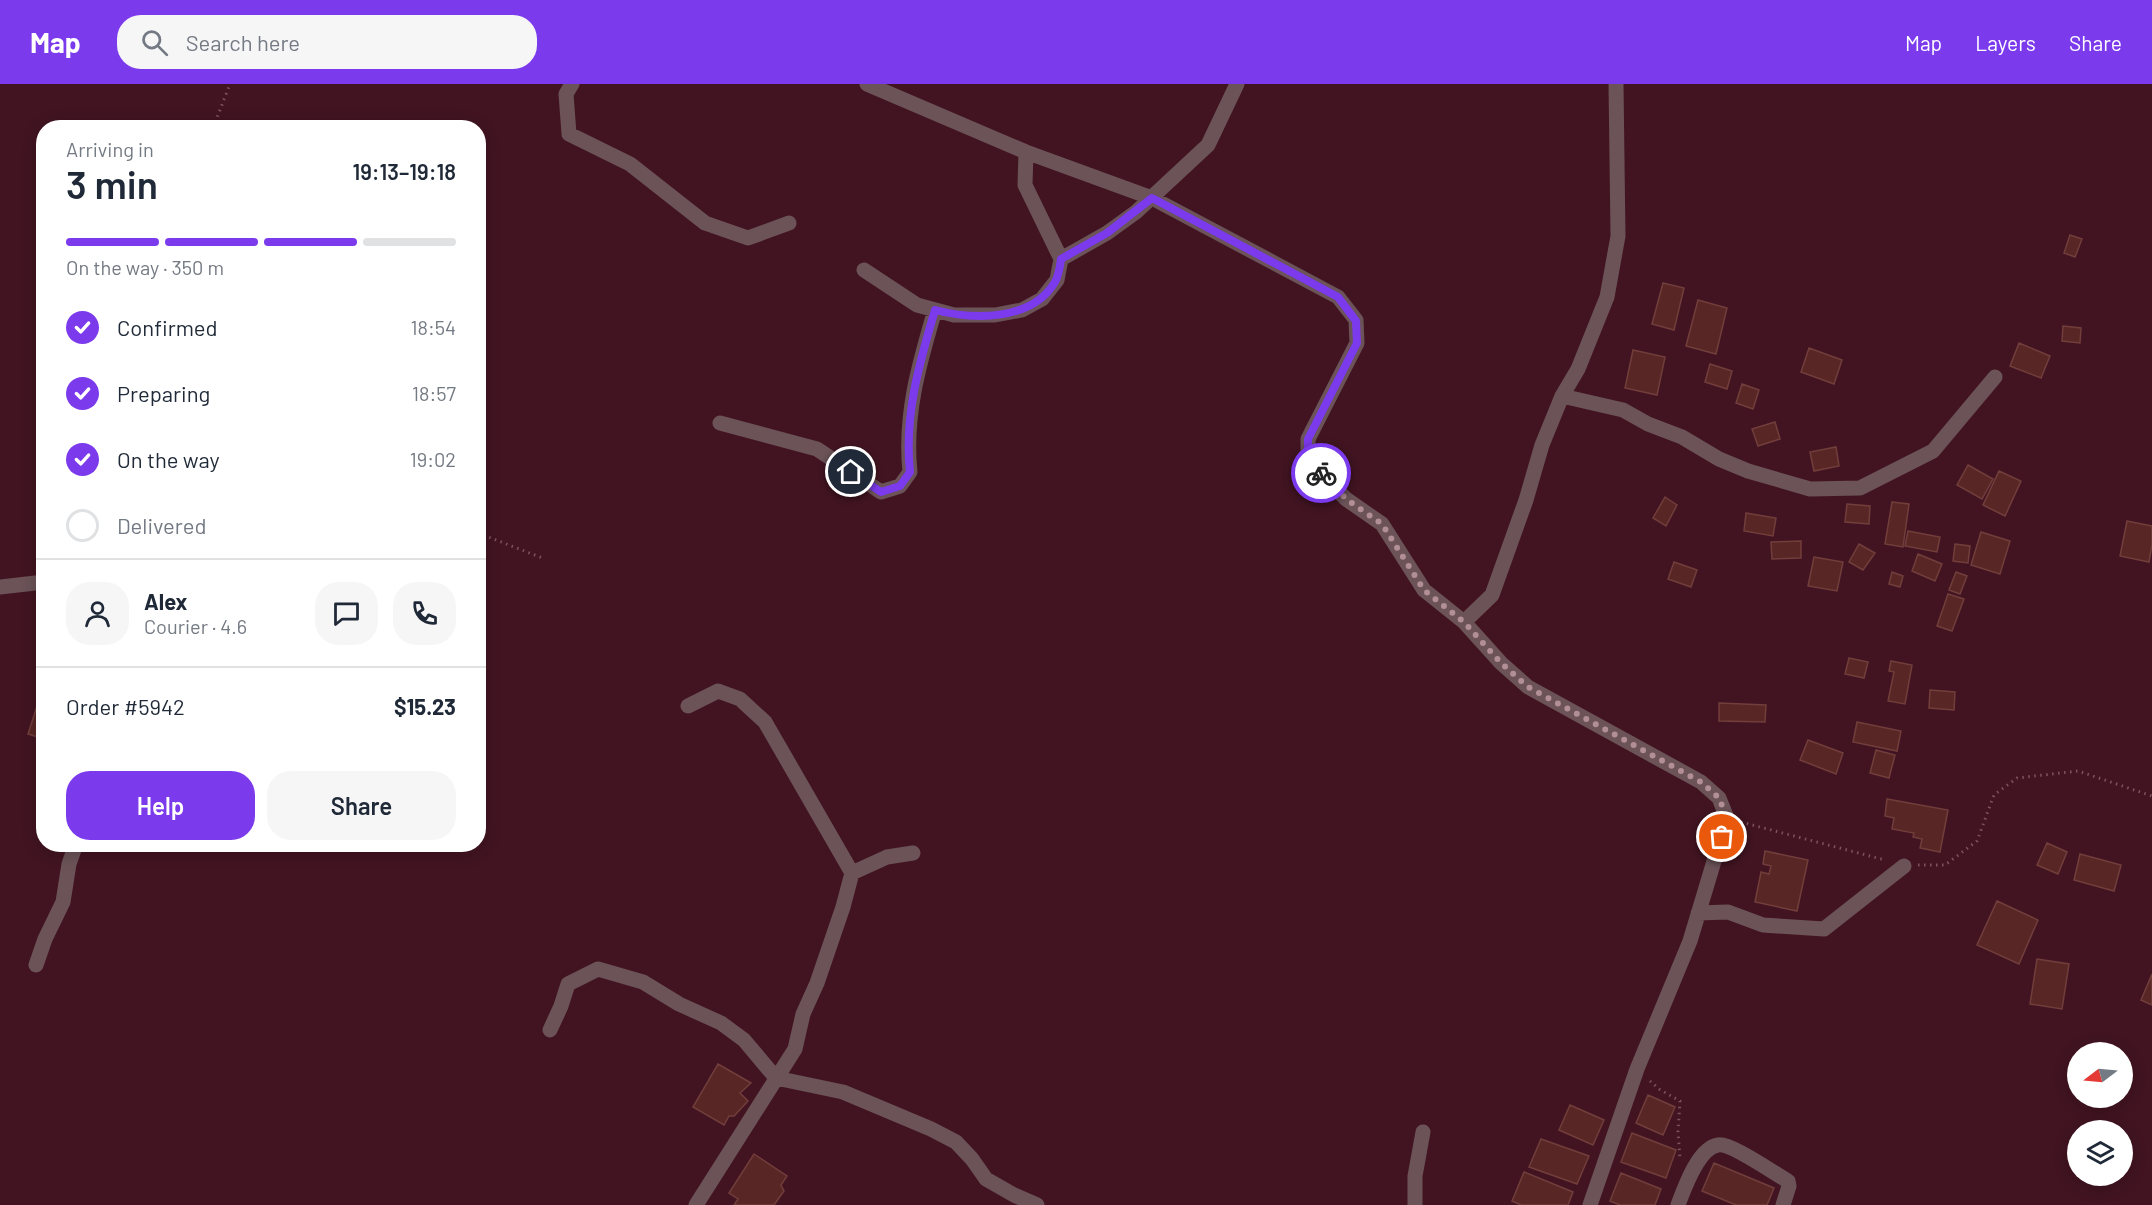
<!DOCTYPE html>
<html lang="en">
<head>
<meta charset="utf-8">
<style>
	:root { --surface:#fff; --page:#f6f6f7; --text:#1f2937; --muted:#747a83; --line:#e0e1e3; --accent:#7c3aed }
	body { margin:0; font-family:Barlow,sans-serif; background:var(--page); color:var(--text); height:100vh; display:flex; flex-direction:column; font-size:22px; white-space:nowrap }
	* { box-sizing:border-box; margin:0 }
	p { font-size:20px; color:var(--muted) }
	.icon { flex:none; width:33px; height:33px; fill:none; stroke:currentColor; stroke-width:2; stroke-linecap:round; stroke-linejoin:round }
	.map { position:relative; flex:1; overflow:hidden }
	.drawer { position:absolute; left:36px; top:36px; width:450px; height:732px; display:flex; flex-direction:column; background:var(--surface); border-radius:24px; box-shadow:0 3px 15px #0003 }
	.drawer>* { flex:none }
	.needle { width:39px; rotate:254deg }
	.fabs { position:absolute; left:2067px; top:958px; display:grid; gap:12px }
	.fabs a { display:grid; place-items:center; width:66px; height:66px; border-radius:50%; background:var(--surface); box-shadow:0 3px 15px #0003; font-size:30px }
	.pin { position:absolute; display:grid; place-items:center; width:51px; height:51px; color:#fff; margin:-26px; border:3px solid #fff; border-radius:50%; box-shadow:0 2px 6px #0007 }
	.courier { position:absolute; display:grid; place-items:center; width:60px; height:60px; margin:-30px; border:4px solid #7c3aed; border-radius:50%; background:#fff; color:#222; box-shadow:0 2px 8px #0007 }
	.headline em { font-style:normal; font-weight:600 }
	.headline div { display:flex; flex-direction:column-reverse }
	.headline { display:flex; align-items:center; justify-content:space-between; height:102px; padding:0 30px }
	h1 { font-size:39px; font-weight:600; line-height:45px }
	.bar { display:grid; grid-template-columns:repeat(4,1fr); gap:9px 6px; align-content:center; height:72px; padding:0 30px }
	.bar i { height:8px; border-radius:4px; background:var(--line) }
	.bar .selected { background:var(--accent) }
	.bar p { grid-column:span 4 }
	.line { display:flex; align-items:center; gap:15px; padding:0 30px; border-top:2px solid var(--line) }
	.line div { flex:1 }
	.round { display:grid; place-items:center; flex:none; width:63px; height:63px; border-radius:24px; background:var(--page) }
	ol { padding:0 30px; list-style:none }
	li { display:flex; align-items:center; gap:18px; height:66px }
	li p { margin-inline-start:auto }
	li .icon { padding:6px; border-radius:50%; background:var(--accent); color:#fff; stroke-width:4 }
	li:last-child { color:var(--muted) }
	li i { width:33px; height:33px; border:3px solid var(--line); border-radius:50% }
	.button { display:flex; gap:12px; margin-top:auto; padding:12px 30px }
	.button a { flex:1; height:69px; border-radius:24px; background:var(--accent); color:#fff; font-size:24px; font-weight:600; line-height:69px; text-align:center }
	.button a+a { background:var(--page); color:var(--text) }
	header { display:flex; align-items:center; gap:36px; box-sizing:border-box; height:84px; padding:0 30px; background:var(--accent); color:#fff }
	header strong { font-size:28px }
	nav { display:flex; gap:33px; margin-inline-start:auto; font-size:21px }
	.search { width:420px; height:54px; background:var(--page); display:flex; align-items:center; gap:15px; box-sizing:border-box; padding:0 21px; border-radius:24px; color:var(--muted); font-size:22px }
	.map>svg:first-child { display:block }
	.building { fill:#582725; stroke:#713e3b; stroke-width:1.5 }
	.lines { fill:none; stroke-linecap:round; stroke-linejoin:round }
	.path { stroke:#7b525d; stroke-width:3; stroke-dasharray:1.5 4.5; stroke-linecap:butt }
	.minor { stroke:#6b5358; stroke-width:15 }
	.done { stroke:#b28e96; stroke-width:6; stroke-dasharray:0 10.8 }
	.route { stroke:#7c3aed; stroke-width:8 }
</style>
</head>
<body>
<header>
<strong>Map</strong>
<div class="search"><svg class="icon" aria-label="search" viewBox="0 0 24 24"><circle cx="10" cy="10" r="6"/><path d="M15 15l6 6"/></svg>Search here</div>
<nav><a>Map</a><a>Layers</a><a>Share</a></nav>
</header>
<div class="map">
<svg width="2152" height="1121" viewBox="0 0 2152 1121">
	<rect width="100%" height="100%" fill="#421422"/>
	<path class="building" d="M2070,151L2082,155L2075,173L2064,169Z
		M1663,199L1684,204L1674,246L1652,240Z
		M1698,216L1727,224L1716,270L1686,262Z
		M2063,242L2081,244L2080,259L2062,257Z
		M2019,259L2050,272L2041,294L2010,282Z
		M1809,264L1842,276L1834,300L1801,288Z
		M1633,266L1665,273L1657,311L1625,304Z
		M1710,280L1732,287L1727,305L1705,298Z
		M1742,300L1759,306L1753,325L1736,319Z
		M1775,338L1780,355L1758,362L1752,345Z
		M1836,363L1839,382L1814,387L1810,368Z
		M1968,381L1993,395L1982,415L1957,401Z
		M1999,387L2021,397L2005,432L1983,421Z
		M1665,413L1677,421L1666,442L1653,434Z
		M1892,418L1909,420L1903,463L1885,460Z
		M1847,420L1870,422L1869,440L1845,438Z
		M1746,429L1776,434L1773,452L1744,447Z
		M2127,437L2152,442V461L2149,478L2120,472Z
		M1908,447L1940,453L1937,468L1905,462Z
		M1981,448L2010,457L2000,490L1971,481Z
		M1801,457V474L1772,475L1771,458Z
		M1859,460L1875,469L1863,486L1849,478Z
		M1955,460L1970,462L1968,479L1953,477Z
		M1918,470L1942,480L1935,497L1912,487Z
		M1814,473L1843,478L1837,507L1808,502Z
		M1674,478L1697,486L1691,503L1668,495Z
		M1892,488L1903,492L1900,503L1889,500Z
		M1956,488L1967,492L1960,510L1949,506Z
		M1948,510L1964,515L1952,547L1937,542Z
		M1849,574L1868,578L1864,594L1845,590Z
		M1891,577L1912,581L1905,620L1888,617L1894,588L1889,587Z
		M1930,606L1955,608L1954,626L1929,624Z
		M44,615V655L28,650L39,616Z
		M1719,619L1766,621L1765,638L1719,637Z
		M1857,638L1901,647L1897,667L1853,658Z
		M1808,656L1843,669L1836,690L1800,676Z
		M1876,666L1895,671L1889,694L1870,689Z
		M1887,715L1948,726L1940,768L1920,764L1922,755L1913,753L1914,749L1892,745L1894,734L1885,732Z
		M2047,759L2067,768L2058,790L2037,781Z
		M1765,767L1808,776L1797,827L1755,818L1761,788L1769,790L1771,782L1763,780Z
		M2080,770L2121,781L2114,807L2074,796Z
		M1997,817L2038,836L2019,880L1977,861Z
		M2037,875L2069,880L2062,925L2030,920Z
		M2152,890V921L2141,916Z
		M718,980L751,999L740,1009L748,1017L734,1032H729L724,1041L693,1023Z
		M1648,1011L1675,1023L1663,1051L1636,1039Z
		M1570,1021L1604,1036L1593,1061L1559,1046Z
		M1632,1049L1676,1066L1666,1094L1621,1078Z
		M1541,1055L1589,1072L1577,1100L1529,1083Z
		M754,1070L787,1092L781,1101L784,1107L774,1121H734L738,1115L729,1109Z
		M1714,1079L1774,1104L1767,1121H1736L1702,1107Z
		M1524,1088L1573,1108L1568,1121H1521L1512,1117Z
		M1621,1089L1661,1105L1655,1121H1620L1610,1117Z"/>
	<g class="lines">
		<path class="path" d="M213,44L230,0
			M478,449L545,475
			M1741,738L1885,776
			M1918,781H1945L1977,757L1994,711L2017,694L2078,687L2152,712
			M1650,997L1659,1005L1680,1017L1678,1048L1680,1075"/>
		<path class="minor" d="M572,0L566,10L569,50L630,80L705,139L748,154L789,139
			M867,0L1026,68L1152,114L1338,213L1356,236L1357,259L1308,355V373L1318,387L1346,415L1382,440L1424,506L1464,538L1501,579L1528,603L1701,698L1719,714L1727,734L1690,857L1637,985L1590,1121
			M1061,175L1107,149L1136,128L1208,61L1237,0
			M864,186L917,221L954,231H995L1022,226L1042,215L1057,196L1061,175L1025,101L1026,68
			M1562,312L1623,326L1648,340L1682,353L1719,375L1748,387L1810,405L1860,404L1933,367L1995,293
			M720,339L817,365L881,408L900,402L910,388C904,332 919,280 935,226
			M0,503L44,498
			M1464,538L1492,511L1526,416L1542,361L1562,312L1578,285L1607,213L1618,152L1616,0
			M688,622L718,607L740,615L765,638L852,789
			M1698,829L1728,828L1763,841L1824,845L1904,782
			M36,881L45,855L63,818L69,780L76,760
			M550,946L561,922L568,900L598,885L643,898L679,920L721,939L744,956L776,994L843,1008L931,1045L956,1058L972,1075L986,1095L1014,1111L1037,1121
			M696,1121L795,965L803,930L817,899L843,823L852,789L887,773L913,769
			M1415,1121V1092L1423,1048
			M1678,1121C1684,1105 1698,1064 1718,1061C1730,1058 1775,1090 1788,1097L1789,1102L1783,1121"/>
	</g>
	<g class="lines">
		<path class="done" d="M1321,389L1346,415L1382,440L1424,506L1464,538L1501,579L1528,603L1701,698L1719,714L1727,734L1722,753"/>
		<path class="route" d="M851,388L881,408L900,402L910,388C904,332 919,280 935,226C974,236 1032,237 1055,198C1059,191 1060,182 1061,175L1107,149L1152,114L1338,213L1356,237L1357,259L1308,355V373L1321,389"/>
	</g>
</svg>
<div class="fabs">
<a><svg class="needle" viewBox="-14 -14 28 28"><path d="M0-13l5 13h-10z" fill="#e53935"/><path d="M0 13l5-13h-10z" fill="#747a83"/></svg></a>
<a><svg class="icon" aria-label="layers" viewBox="0 0 24 24"><path d="M12 4l9 5-9 5-9-5zM3 14l9 5 9-5"/></svg></a>
</div>
<div class="pin" style="left:1722px;top:753px;background:#ea580c"><svg class="icon" aria-label="bag" viewBox="0 0 24 24"><path d="M5 8h14l-1 12H6zM9 8a3 3 0 0 1 6 0"/></svg></div>
<div class="pin" style="left:851px;top:388px;background:#1f2937"><svg class="icon" aria-label="home" viewBox="0 0 24 24"><path d="M3 11l9-7 9 7M6 9v11h12V9"/></svg></div>
<div class="courier" style="left:1321px;top:389px"><svg class="icon" aria-label="bike" viewBox="0 0 24 24"><circle cx="6" cy="16" r="4"/><circle cx="18" cy="16" r="4"/><path d="M6 16l4-8h5l3 8M10 8l3 8H6M13 5h3"/></svg></div>
<section class="drawer">
<div class="headline"><div><h1>3 min</h1><p>Arriving in</p></div><em>19:13–19:18</em></div>
<div class="bar"><i class="selected"></i><i class="selected"></i><i class="selected"></i><i></i><p>On the way · 350 m</p></div>
<ol>
<li><svg class="icon" aria-label="check" viewBox="0 0 24 24"><path d="M5 12l5 5 9-10"/></svg>Confirmed<p>18:54</p></li>
<li><svg class="icon" aria-label="check" viewBox="0 0 24 24"><path d="M5 12l5 5 9-10"/></svg>Preparing<p>18:57</p></li>
<li><svg class="icon" aria-label="check" viewBox="0 0 24 24"><path d="M5 12l5 5 9-10"/></svg>On the way<p>19:02</p></li>
<li><i></i>Delivered</li>
</ol>
<div class="line" style="height:108px"><a class="round"><svg class="icon" aria-label="person" viewBox="0 0 24 24"><circle cx="12" cy="8" r="4"/><path d="M4 21q1-7 8-7t8 7"/></svg></a><div><b>Alex</b><p>Courier · 4.6</p></div><a class="round"><svg class="icon" aria-label="chat" viewBox="0 0 24 24"><path d="M4 5h16v11H9l-5 4z"/></svg></a><a class="round"><svg class="icon" aria-label="phone" viewBox="0 0 24 24"><path d="M5 4h4l2 5-3 2q2 4 5 5l2-3 5 2v4C11 20 4 13 5 4z"/></svg></a></div>
<div class="line" style="height:78px"><div>Order #5942</div><b>$15.23</b></div>
<div class="button"><a>Help</a><a>Share</a></div>
</section>
</div>
</body>
</html>
